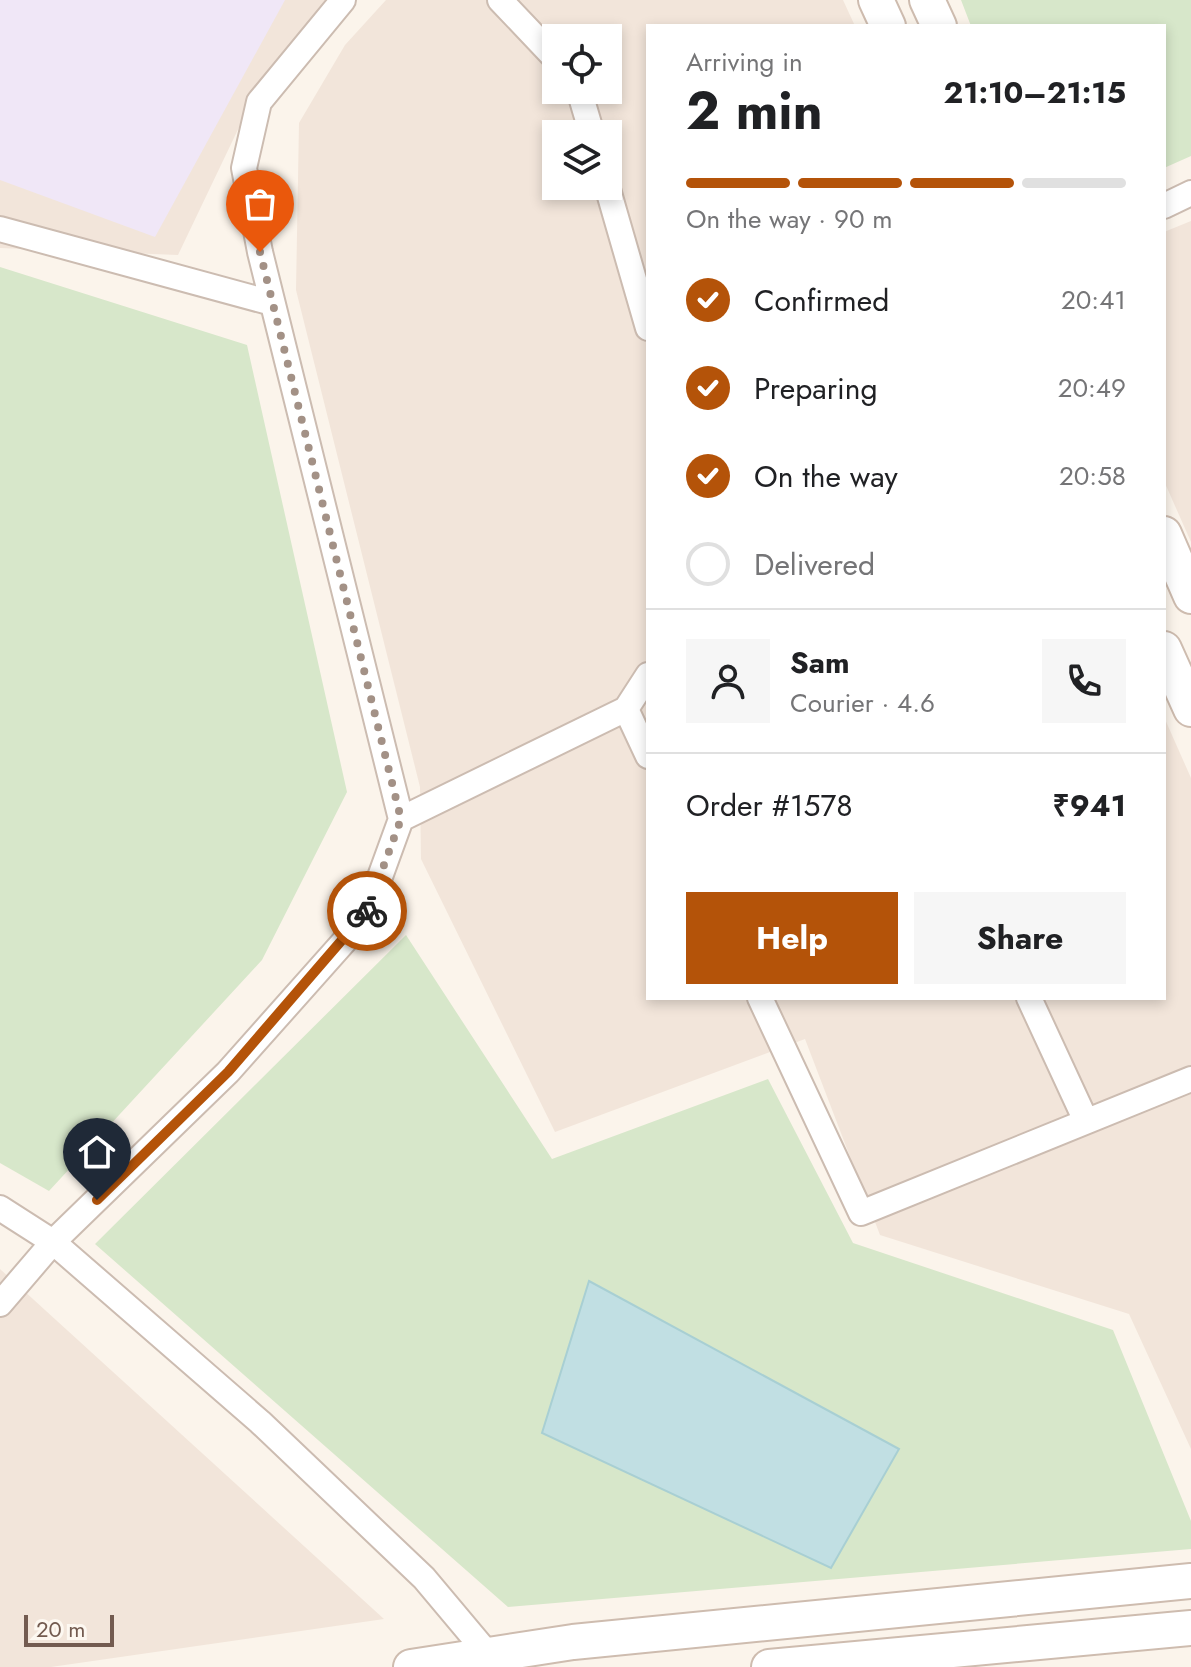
<!DOCTYPE html>
<html lang="en">
<head>
<meta charset="utf-8">
<style>
	:root { --surface:#fff; --page:#f6f6f6; --text:#202124; --muted:#757577; --line:#e0e0e0; --accent:#b45309 }
	body { margin:0; font-family:Jost,sans-serif; background:var(--page); color:var(--text); height:100vh; display:flex; flex-direction:column; font-size:30px; white-space:nowrap }
	* { box-sizing:border-box; margin:0 }
	p { font-size:26px; color:var(--muted) }
	.icon { flex:none; width:44px; height:44px; fill:none; stroke:currentColor; stroke-width:2; stroke-linecap:round; stroke-linejoin:round }
	.map { position:relative; flex:1; overflow:hidden }
	.drawer { position:absolute; left:646px; top:24px; width:520px; height:976px; display:flex; flex-direction:column; background:var(--surface); border-radius:0px; box-shadow:0 4px 12px #0003 }
	.drawer>* { flex:none }
	.controls { position:absolute; left:542px; top:24px; display:grid; gap:16px }
	.controls a { display:grid; place-items:center; width:80px; height:80px; border-radius:0px; background:var(--surface); box-shadow:0 4px 12px #0003; font-size:40px }
	.scale { position:absolute; left:24px; bottom:20px; width:90px; box-sizing:border-box; padding-left:8px; border:4px solid #735b50; border-top:0; font-size:22px; line-height:28px; white-space:nowrap; color:#735b50; -webkit-text-stroke:6px #fdf8f1; paint-order:stroke }
	.pin { position:absolute; display:grid; place-items:center; width:68px; height:68px; color:#fff; margin:-82px -34px; border-radius:50% 50% 50% 0; rotate:-45deg; box-shadow:0 0 8px #0007 }
	.pin .icon { rotate:45deg }
	.courier { position:absolute; display:grid; place-items:center; width:80px; height:80px; margin:-40px; border:6px solid #b45309; border-radius:50%; background:#fff; color:#222; box-shadow:0 2px 10px #0007 }
	.headline em { font-style:normal; font-weight:700 }
	.headline div { display:flex; flex-direction:column-reverse }
	.headline { display:flex; align-items:center; justify-content:space-between; height:136px; padding:0 40px }
	h1 { font-size:52px; font-weight:700; line-height:60px }
	.bar { display:grid; grid-template-columns:repeat(4,1fr); gap:12px 8px; align-content:center; height:96px; padding:0 40px }
	.bar i { height:10px; border-radius:6px; background:var(--line) }
	.bar .on { background:var(--accent) }
	.bar p { grid-column:span 4 }
	.line { display:flex; align-items:center; gap:20px; padding:0 40px; border-top:2px solid var(--line) }
	.line div { flex:1 }
	.round { display:grid; place-items:center; flex:none; width:84px; height:84px; border-radius:0px; background:var(--page) }
	ol { padding:0 40px; list-style:none }
	li { display:flex; align-items:center; gap:24px; height:88px }
	li p { margin-inline-start:auto }
	li .icon { padding:8px; border-radius:50%; background:var(--accent); color:#fff; stroke-width:4 }
	li:last-child { color:var(--muted) }
	li i { width:44px; height:44px; border:4px solid var(--line); border-radius:50% }
	.cta { display:flex; gap:16px; margin-top:auto; padding:16px 40px }
	.cta a { flex:1; height:92px; border-radius:0px; background:var(--accent); color:#fff; font-size:32px; font-weight:700; line-height:92px; text-align:center }
	.cta a+a { background:var(--page); color:var(--text) }
	.map>svg:first-child { display:block }
	.residential { fill:#f2e5da; fill-rule:evenodd }
	.education { fill:#f0e7f7 }
	.green { fill:#d7e7ca }
	.water { fill:#c1dfe3; stroke:#a8cfd3; stroke-width:2 }
	.lines { fill:none; stroke-linecap:round; stroke-linejoin:round }
	.street-casing { stroke:#ccbcb1; stroke-width:28 }
	.secondary-casing { stroke:#cebcaf; stroke-width:38 }
	.street { stroke:#fff; stroke-width:24 }
	.secondary { stroke:#fff; stroke-width:34 }
	.done { stroke:#a39186; stroke-width:8; stroke-dasharray:0 14.4 }
	.route { stroke:#b45309; stroke-width:10 }
</style>
</head>
<body>
<div class="map">
<svg width="1191" height="1667" viewBox="0 0 1191 1667">
	<rect width="100%" height="100%" fill="#fbf4eb"/>
	<path class="residential" d="M0,0H329L263,77L178,255L0,248Z
		M386,0H843L855,26H648V998H1164V717L1191,778V1449L1129,1314L880,1235L805,1039L555,1132L421,859L420,787L296,290L299,123L345,45ZM556,38H608V90H556ZM556,134H608V186H556Z
		M1191,221V542L1164,481V232Z
		M0,1269L384,1619L51,1667H0Z"/>
	<path class="education" d="M0,0H285L155,237L0,180Z"/>
	<path class="green" d="M961,0H1191V156L1164,168V26H971Z
		M0,267L247,345L347,792L262,960L49,1191L0,1163Z
		M406,935L552,1159L768,1079L853,1243L1113,1330L1191,1521V1549L508,1607L95,1244Z"/>
	<path class="water" d="M589,1281L899,1449L831,1568L542,1433Z"/>
	<g class="lines">
		<defs>
			<path id="street" d="M500,0L556,59
				M579,90L592,134
				M607,186L648,328
				M1164,206L1191,193
				M0,229L272,303
				M626,709L648,756
				M401,819L626,709L648,675
				M760,998L861,1213L1191,1079
				M1029,998L1086,1121
				M0,1208L53,1242L260,1422L424,1578L497,1665
				M0,1304L53,1242L228,1072L365,918L401,819L260,252L244,168L259,102L343,0"/>
			<path id="secondary" d="M876,0L888,26
				M927,0L939,26
				M1164,534L1191,596
				M1164,649L1191,709
				M411,1667L573,1642L1191,1581
				M769,1667L1191,1628"/>
		</defs>
		<use href="#street" class="street-casing"/>
		<use href="#secondary" class="secondary-casing"/>
		<use href="#street" class="street"/>
		<use href="#secondary" class="secondary"/>
	</g>
	<g class="lines">
		<path class="done" d="M260,252L401,819L367,911"/>
		<path class="route" d="M97,1200L228,1072L367,911"/>
	</g>
</svg>
<div class="controls">
<a><svg class="icon" aria-label="locate" viewBox="0 0 24 24"><circle cx="12" cy="12" r="6"/><path d="M12 2v4M12 18v4M2 12h4M18 12h4"/></svg></a>
<a><svg class="icon" aria-label="layers" viewBox="0 0 24 24"><path d="M12 4l9 5-9 5-9-5zM3 14l9 5 9-5"/></svg></a>
</div>
<div class="scale">20 m</div>
<div class="pin" style="left:260px;top:252px;background:#ea580c"><svg class="icon" aria-label="bag" viewBox="0 0 24 24"><path d="M5 8h14l-1 12H6zM9 8a3 3 0 0 1 6 0"/></svg></div>
<div class="pin" style="left:97px;top:1200px;background:#1f2937"><svg class="icon" aria-label="home" viewBox="0 0 24 24"><path d="M3 11l9-7 9 7M6 9v11h12V9"/></svg></div>
<div class="courier" style="left:367px;top:911px"><svg class="icon" aria-label="bike" viewBox="0 0 24 24"><circle cx="6" cy="16" r="4"/><circle cx="18" cy="16" r="4"/><path d="M6 16l4-8h5l3 8M10 8l3 8H6M13 5h3"/></svg></div>
<section class="drawer">
<div class="headline"><div><h1>2 min</h1><p>Arriving in</p></div><em>21:10–21:15</em></div>
<div class="bar"><i class="on"></i><i class="on"></i><i class="on"></i><i></i><p>On the way · 90 m</p></div>
<ol>
<li><svg class="icon" aria-label="check" viewBox="0 0 24 24"><path d="M5 12l5 5 9-10"/></svg>Confirmed<p>20:41</p></li>
<li><svg class="icon" aria-label="check" viewBox="0 0 24 24"><path d="M5 12l5 5 9-10"/></svg>Preparing<p>20:49</p></li>
<li><svg class="icon" aria-label="check" viewBox="0 0 24 24"><path d="M5 12l5 5 9-10"/></svg>On the way<p>20:58</p></li>
<li><i></i>Delivered</li>
</ol>
<div class="line" style="height:144px"><a class="round"><svg class="icon" aria-label="person" viewBox="0 0 24 24"><circle cx="12" cy="8" r="4"/><path d="M4 21q1-7 8-7t8 7"/></svg></a><div><b>Sam</b><p>Courier · 4.6</p></div><a class="round"><svg class="icon" aria-label="phone" viewBox="0 0 24 24"><path d="M5 4h4l2 5-3 2q2 4 5 5l2-3 5 2v4C11 20 4 13 5 4z"/></svg></a></div>
<div class="line" style="height:104px"><div>Order #1578</div><b>₹941</b></div>
<div class="cta"><a>Help</a><a>Share</a></div>
</section>
</div>
</body>
</html>
